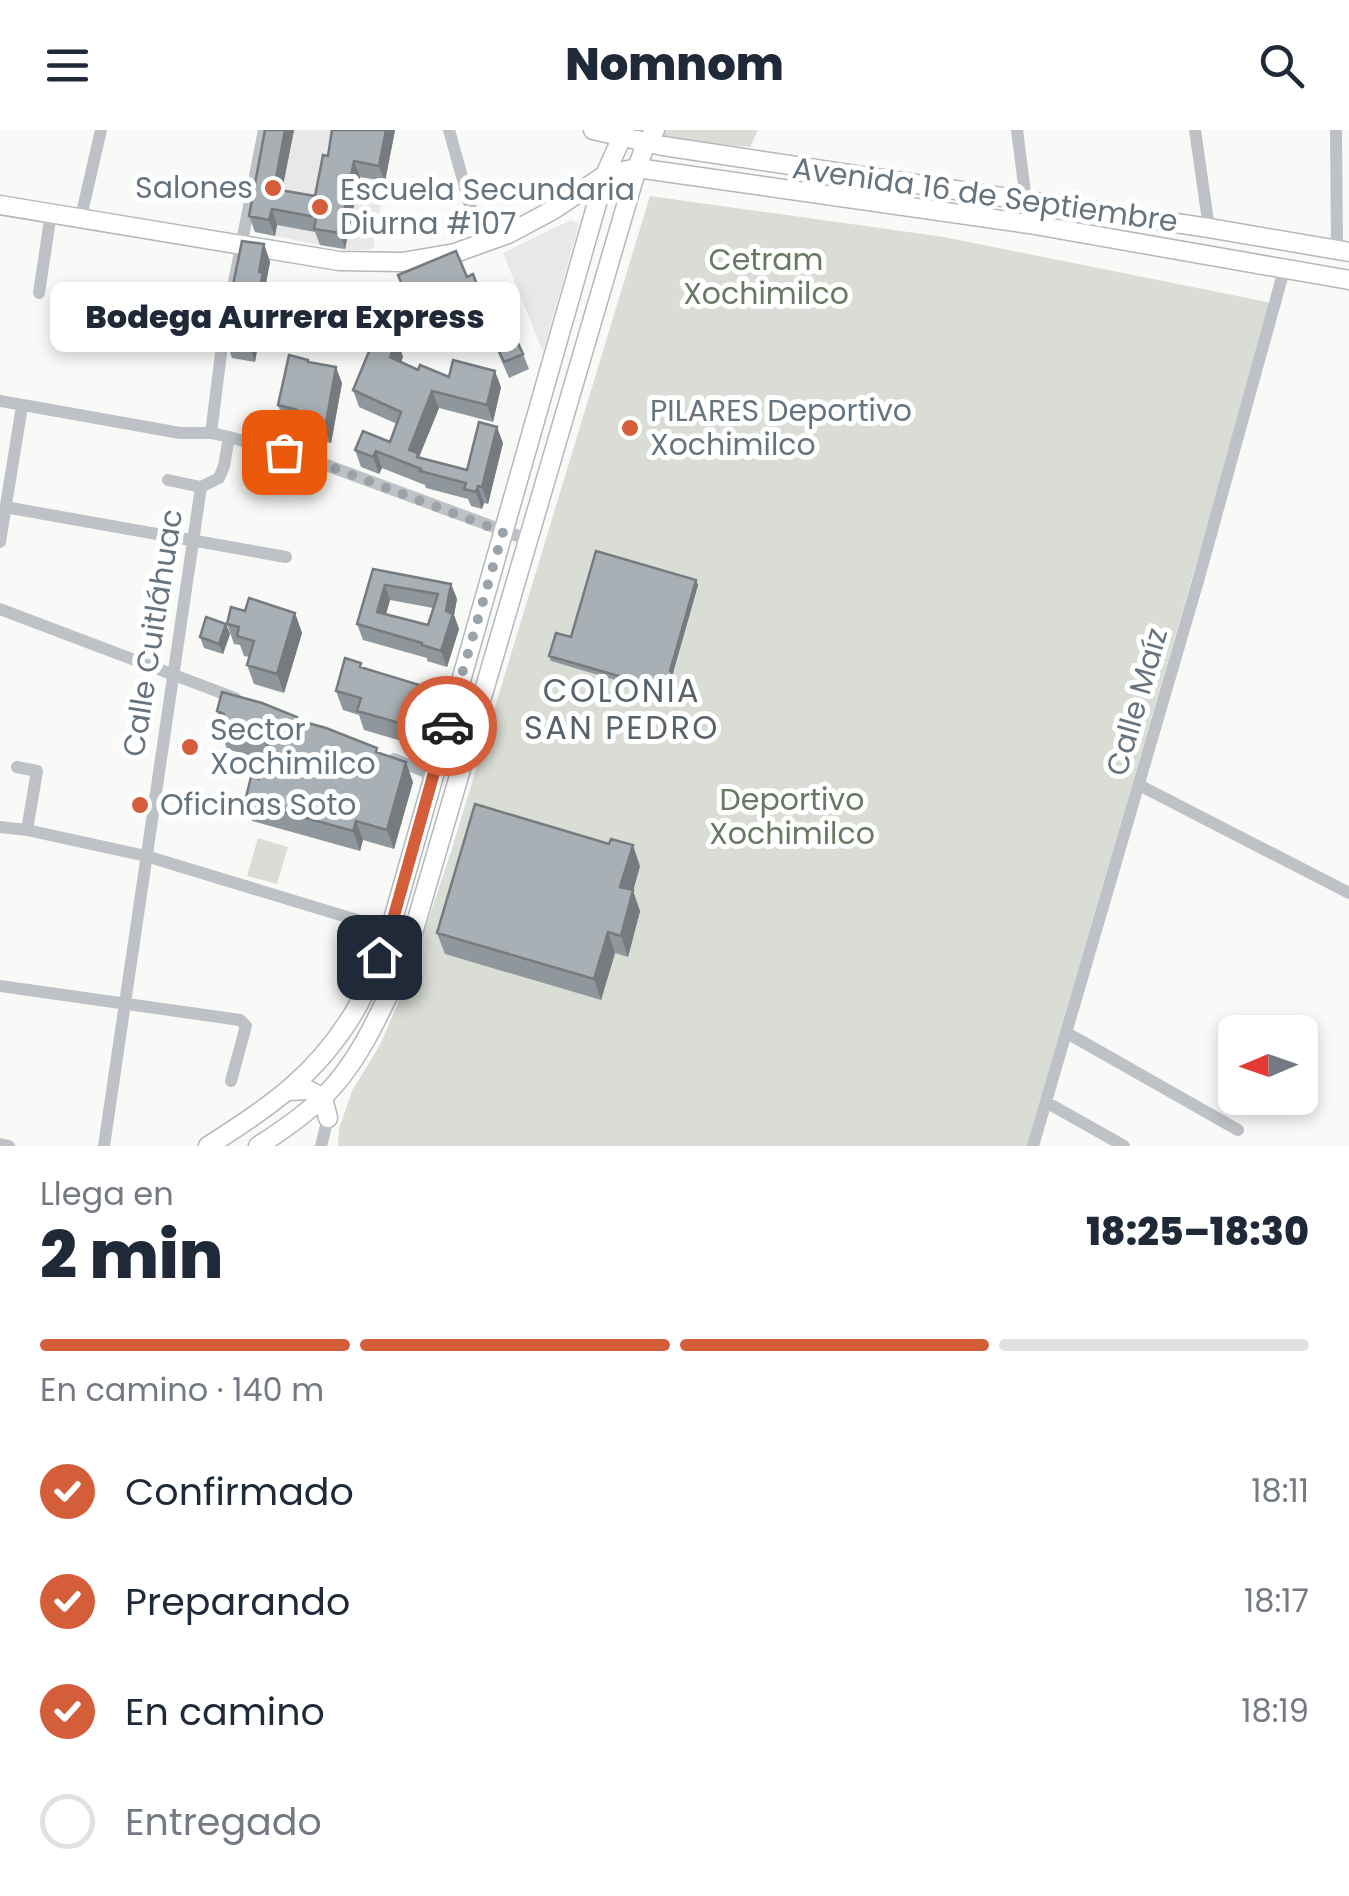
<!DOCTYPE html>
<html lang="es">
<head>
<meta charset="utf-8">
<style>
	:root { --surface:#fff; --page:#f2f2f3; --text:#1f2937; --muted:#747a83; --line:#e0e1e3; --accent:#d55e3a }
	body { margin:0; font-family:Poppins,sans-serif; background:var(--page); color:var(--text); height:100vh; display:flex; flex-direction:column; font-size:38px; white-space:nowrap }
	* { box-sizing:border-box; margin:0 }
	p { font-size:32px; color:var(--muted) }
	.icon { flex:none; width:55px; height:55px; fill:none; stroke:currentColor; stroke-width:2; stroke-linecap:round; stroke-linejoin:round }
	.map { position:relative; height:1016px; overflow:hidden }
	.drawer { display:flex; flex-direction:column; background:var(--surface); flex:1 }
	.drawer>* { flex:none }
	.needle { width:65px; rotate:268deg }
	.buttons { position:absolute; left:1218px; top:885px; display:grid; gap:20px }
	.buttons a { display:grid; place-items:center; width:100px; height:100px; border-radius:15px; background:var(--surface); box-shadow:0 5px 15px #0003; font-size:50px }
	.pin { position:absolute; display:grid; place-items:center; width:85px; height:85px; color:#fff; margin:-42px; border-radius:20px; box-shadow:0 5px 15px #0006 }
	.courier { position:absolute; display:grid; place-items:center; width:100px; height:100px; margin:-50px; border:8px solid #d55e3a; border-radius:50%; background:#fff; color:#222; box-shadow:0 2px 12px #0007 }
	.bubble { position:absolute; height:70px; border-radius:15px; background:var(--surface); box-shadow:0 5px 15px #0003; font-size:32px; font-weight:800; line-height:70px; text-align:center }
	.overview em { font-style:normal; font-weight:800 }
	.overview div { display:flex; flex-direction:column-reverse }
	.overview { display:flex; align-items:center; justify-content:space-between; height:170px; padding:0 40px }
	h1 { font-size:65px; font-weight:800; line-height:75px }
	.bar { display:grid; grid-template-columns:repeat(4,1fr); gap:15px 10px; align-content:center; height:120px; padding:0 40px }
	.bar i { height:12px; border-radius:8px; background:var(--line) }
	.bar .active { background:var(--accent) }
	.bar p { grid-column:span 4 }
	ol { padding:0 40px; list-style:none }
	li { display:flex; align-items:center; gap:30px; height:110px }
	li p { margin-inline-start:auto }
	li .icon { padding:10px; border-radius:50%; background:var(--accent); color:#fff; stroke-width:4 }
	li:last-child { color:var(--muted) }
	li i { width:55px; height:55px; border:5px solid var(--line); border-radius:50% }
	header { display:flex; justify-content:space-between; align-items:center; height:130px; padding:0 40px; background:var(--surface); font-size:45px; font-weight:800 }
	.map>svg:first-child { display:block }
	.built { fill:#e7e8e7 }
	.green { fill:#d9ddd6 }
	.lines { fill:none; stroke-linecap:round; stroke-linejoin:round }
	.secondary-casing { stroke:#b3b8bd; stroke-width:21 }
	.street { stroke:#bec2c6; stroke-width:12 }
	.secondary { stroke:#fff; stroke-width:18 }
	.wall { fill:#90979c; fill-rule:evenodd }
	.shaded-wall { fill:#767b7f }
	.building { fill:#a8b0b5; stroke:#767b7f; stroke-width:2.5; fill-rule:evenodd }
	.done { stroke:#99a3a9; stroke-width:10; stroke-dasharray:0 18 }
	.route { stroke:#d55e3a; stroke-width:12 }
	.poi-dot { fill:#d55e3a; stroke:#fff; stroke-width:4 }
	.labels { text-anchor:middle; stroke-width:10; stroke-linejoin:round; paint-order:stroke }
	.poi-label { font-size:30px; fill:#66747f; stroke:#fff; text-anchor:start }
	.street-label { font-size:30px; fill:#66747f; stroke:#fff }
	.park-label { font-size:30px; fill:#687865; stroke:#fff }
	.neighbourhood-label { font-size:32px; letter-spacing:2.5px; fill:#58626b; stroke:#fff }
</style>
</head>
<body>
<header><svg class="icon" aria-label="menu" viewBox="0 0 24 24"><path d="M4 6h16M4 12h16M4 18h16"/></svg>Nomnom<svg class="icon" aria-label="search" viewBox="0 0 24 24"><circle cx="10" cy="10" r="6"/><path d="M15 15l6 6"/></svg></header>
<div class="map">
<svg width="1349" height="1016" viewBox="0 0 1349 1016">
	<rect width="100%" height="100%" fill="#f9f9f7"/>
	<path class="built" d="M274,0H395L373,119L345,120L255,102Z
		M571,90L579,94L543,222L503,123Z"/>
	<path class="green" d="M662,0H758L750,17L655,9Z
		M650,66L944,107L1272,173L1027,1016H338L339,999L352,961L380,915L409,847L451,722Z
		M258,708L288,717L277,754L247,746Z"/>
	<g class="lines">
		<defs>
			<path id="secondary" d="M593,0L663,16L1209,98L1349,122
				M0,75L339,131L402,132L455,123L508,104L553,80L605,45L637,38L1029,94L1349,150
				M289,961L309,960L323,968L328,988
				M208,1016C270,977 318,944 356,879C370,854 379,826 390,800L605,45L625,0
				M258,1016C280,1002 302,987 321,969C360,933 384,874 406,827L637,38L646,13L655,0"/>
		</defs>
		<use href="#secondary" class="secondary-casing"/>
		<path class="street" d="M449,0L481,115
			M1017,0L1029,94
			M1195,0L1209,98
			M1336,0L1337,120
			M81,87L101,0
			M39,163L51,83
			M0,271L180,303H211L229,307L318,332L529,410
			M211,303L223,208L264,0
			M168,350L201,357
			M5,377L286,427
			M0,412L22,276
			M0,479L235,568
			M394,629L433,645
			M17,637L37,641L27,700
			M1139,655L1349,763
			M0,697L27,700L146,726L390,800
			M0,856L240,890L246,896L231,951
			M1067,903L1238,1000
			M1046,972L1124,1016
			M0,1014L9,1016
			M104,1016L201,357L219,348L224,336L229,307
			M321,1016L330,980
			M1033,1016L1198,451L1284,140"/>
		<use href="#secondary" class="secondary"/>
	</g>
	<path class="wall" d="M265,0H294L282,61L315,66L328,26L395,0L385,51L360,47L345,119L320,115L315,102L277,95L275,106L255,102L249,86Z
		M264,114L270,132L266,153L269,161L265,185L271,202L268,217L258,215L255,232L232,228L226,210L236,197L238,189L230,170Z
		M398,145L467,147L487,182L523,224L529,239L509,248L486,195L478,198L474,188L443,200L429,166L410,175Z
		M397,210L403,227L401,232L418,240L501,257L493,292L439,278L419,327L467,340L503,313L488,374L484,373L482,379L471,376L468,369L426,358L425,355L382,338L379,344L361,337L355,320L390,312L397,294L359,277L353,260Z
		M342,253L331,313L301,308L296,294L284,291L278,275Z
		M373,439L451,454L457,469L454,485L459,499L447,537L427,531V528L363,510L357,494ZM390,470L433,478L428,495L386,484Z
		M696,450L698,455L673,543L674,547L669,566L551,531L549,526L571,507Z
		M295,483L302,503L284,563L254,554L247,535L249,527L244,526L240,515L234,514L227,494Z
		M226,494L230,504L223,524L204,518L200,507Z
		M363,538L433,577L422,617L364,600L359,585L343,580L336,561Z
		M217,581L297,587L298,590L379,623L413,652L394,719L363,710L360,721L252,691L245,671L259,649L264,630L227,619L220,600L221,594Z
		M640,736L633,761L640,781L628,827L615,823L601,870L445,824L437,803Z"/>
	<path class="shaded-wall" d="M285,0H294L279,75L274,59Z
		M386,0H395L385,51L379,36Z
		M354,31L360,47L345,119L340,103Z
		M272,79L277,95L275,106L269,90Z
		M264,114L270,132L266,153L269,161L265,185L271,202L268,217L255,182L259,142Z
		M251,197L258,215L255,232L249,214Z
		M397,210L403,227L396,244L390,227Z
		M336,237L342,253L331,313L325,298Z
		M495,241L501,257L493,292L487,275Z
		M432,261L439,278L419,327L424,340L423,344L418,330L409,320Z
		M497,297L503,313L488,374L482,357Z
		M376,321L382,338L379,344L373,327Z
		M478,356L484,373L482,379L476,362Z
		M696,450L698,455L673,543L674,547L669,566L667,560L670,541Z
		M451,454L457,469L454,485L459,499L447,537L441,521Z
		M385,455L390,470L382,498L377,482Z
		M295,483L302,503L284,563L277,544Z
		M226,494L230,504L223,524L219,514Z
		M426,557L433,577L422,617L414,597Z
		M406,632L413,652L394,719L387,700Z
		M356,691L363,710L360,721L353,701Z
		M633,715L640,736L633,761L640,781L628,827L621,806L620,757Z
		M608,802L615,823L601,870L594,849Z"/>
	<path class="building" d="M265,0H285L274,59L315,66L323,25L328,26L332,0H386L379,36L354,31L340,103L314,99L316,87L272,79L269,90L249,86Z
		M242,111L264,114L259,142L263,143L255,182L264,184L261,199L251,197L249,214L226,210L228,196L236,197L242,172L230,170Z
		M456,121L467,147L473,144L486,179L473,184L469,175L438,187L425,153L405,162L398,145Z
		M501,176L523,224L504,232L482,184Z
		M377,202L397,210L390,227L418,240L420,235L449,247L453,230L495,241L487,275L432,261L409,320L418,323L417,327L467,340L479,292L497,297L482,357L478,356L476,362L464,359L466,353L420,341L421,339L376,321L373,327L355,320L363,301L390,312L401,282L353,260Z
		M289,225L308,230V232L336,237L325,298L295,292L297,280L278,275Z
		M596,421L696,450L670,541L672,542L667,560L549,526L556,503L571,507Z
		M373,439L451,454L446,481L453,484L441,521L422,515V513L357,494ZM385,455L438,464L428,495L377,482Z
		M249,468L295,483L277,544L247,535L254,511L237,506L239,497L227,494L231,477L245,481Z
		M206,487L226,494L219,514L200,507Z
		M345,528L361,533L360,537L426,557L414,597L357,581L361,568L336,561Z
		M222,562L262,573L297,587V590L326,598L377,618L376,622L406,632L387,700L356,691L353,701L245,671L251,647L259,649L268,613L220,600L224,584L217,581Z
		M475,674L609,714L611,709L633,715L620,757L633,760L621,806L608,802L594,849L437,803Z"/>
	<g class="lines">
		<path class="done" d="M284,322L318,332L503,402L447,596"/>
		<path class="route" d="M379,827L390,800L447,596"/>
	</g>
	<g class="poi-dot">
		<circle cx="273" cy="58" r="10"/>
		<circle cx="320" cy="77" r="10"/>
		<circle cx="630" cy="298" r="10"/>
		<circle cx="190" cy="617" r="10"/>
		<circle cx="140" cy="675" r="10"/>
	</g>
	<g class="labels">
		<g class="poi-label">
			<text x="253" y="68" text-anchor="end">Salones</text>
			<text x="340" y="70">Escuela Secundaria<tspan x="340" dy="34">Diurna #107</tspan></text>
			<text x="650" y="291">PILARES Deportivo<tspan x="650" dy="34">Xochimilco</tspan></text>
			<text x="210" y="610">Sector<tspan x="210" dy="34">Xochimilco</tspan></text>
			<text x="160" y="685">Oficinas Soto</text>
		</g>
		<g class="street-label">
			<text transform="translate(985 65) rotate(8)" y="10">Avenida 16 de Septiembre</text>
			<text transform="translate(153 503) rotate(-81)" y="10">Calle Cuitláhuac</text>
			<text transform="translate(1137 572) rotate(-74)" y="10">Calle Maíz</text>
		</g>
		<g class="park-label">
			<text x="766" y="140">Cetram<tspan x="766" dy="34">Xochimilco</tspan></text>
			<text x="792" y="680">Deportivo<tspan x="792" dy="34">Xochimilco</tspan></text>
		</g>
		<g class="neighbourhood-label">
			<text x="622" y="572">COLONIA<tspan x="622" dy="37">SAN PEDRO</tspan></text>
		</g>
	</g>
</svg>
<div class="buttons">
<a><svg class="needle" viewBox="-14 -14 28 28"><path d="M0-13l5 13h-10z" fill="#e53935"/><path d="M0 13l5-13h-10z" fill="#747a83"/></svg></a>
</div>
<div class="pin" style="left:284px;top:322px;background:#ea580c"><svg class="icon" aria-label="bag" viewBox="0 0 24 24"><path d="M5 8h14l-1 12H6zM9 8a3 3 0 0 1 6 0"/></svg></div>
<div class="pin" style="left:379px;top:827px;background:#1f2937"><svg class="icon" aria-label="home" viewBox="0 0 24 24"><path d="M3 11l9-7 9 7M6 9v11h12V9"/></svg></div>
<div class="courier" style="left:447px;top:596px"><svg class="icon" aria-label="car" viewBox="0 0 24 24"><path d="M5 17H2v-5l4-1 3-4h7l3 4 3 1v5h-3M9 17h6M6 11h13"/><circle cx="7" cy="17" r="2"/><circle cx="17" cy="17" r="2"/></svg></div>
<div class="bubble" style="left:50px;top:152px;width:470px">Bodega Aurrera Express</div>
</div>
<section class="drawer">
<div class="overview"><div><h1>2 min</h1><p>Llega en</p></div><em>18:25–18:30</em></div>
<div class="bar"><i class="active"></i><i class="active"></i><i class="active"></i><i></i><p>En camino · 140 m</p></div>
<ol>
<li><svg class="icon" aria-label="check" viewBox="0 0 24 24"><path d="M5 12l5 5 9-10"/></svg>Confirmado<p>18:11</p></li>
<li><svg class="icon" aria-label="check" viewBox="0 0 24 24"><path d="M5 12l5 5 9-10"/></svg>Preparando<p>18:17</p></li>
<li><svg class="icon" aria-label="check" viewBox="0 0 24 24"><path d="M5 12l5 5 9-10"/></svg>En camino<p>18:19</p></li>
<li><i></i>Entregado</li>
</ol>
</section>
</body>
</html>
